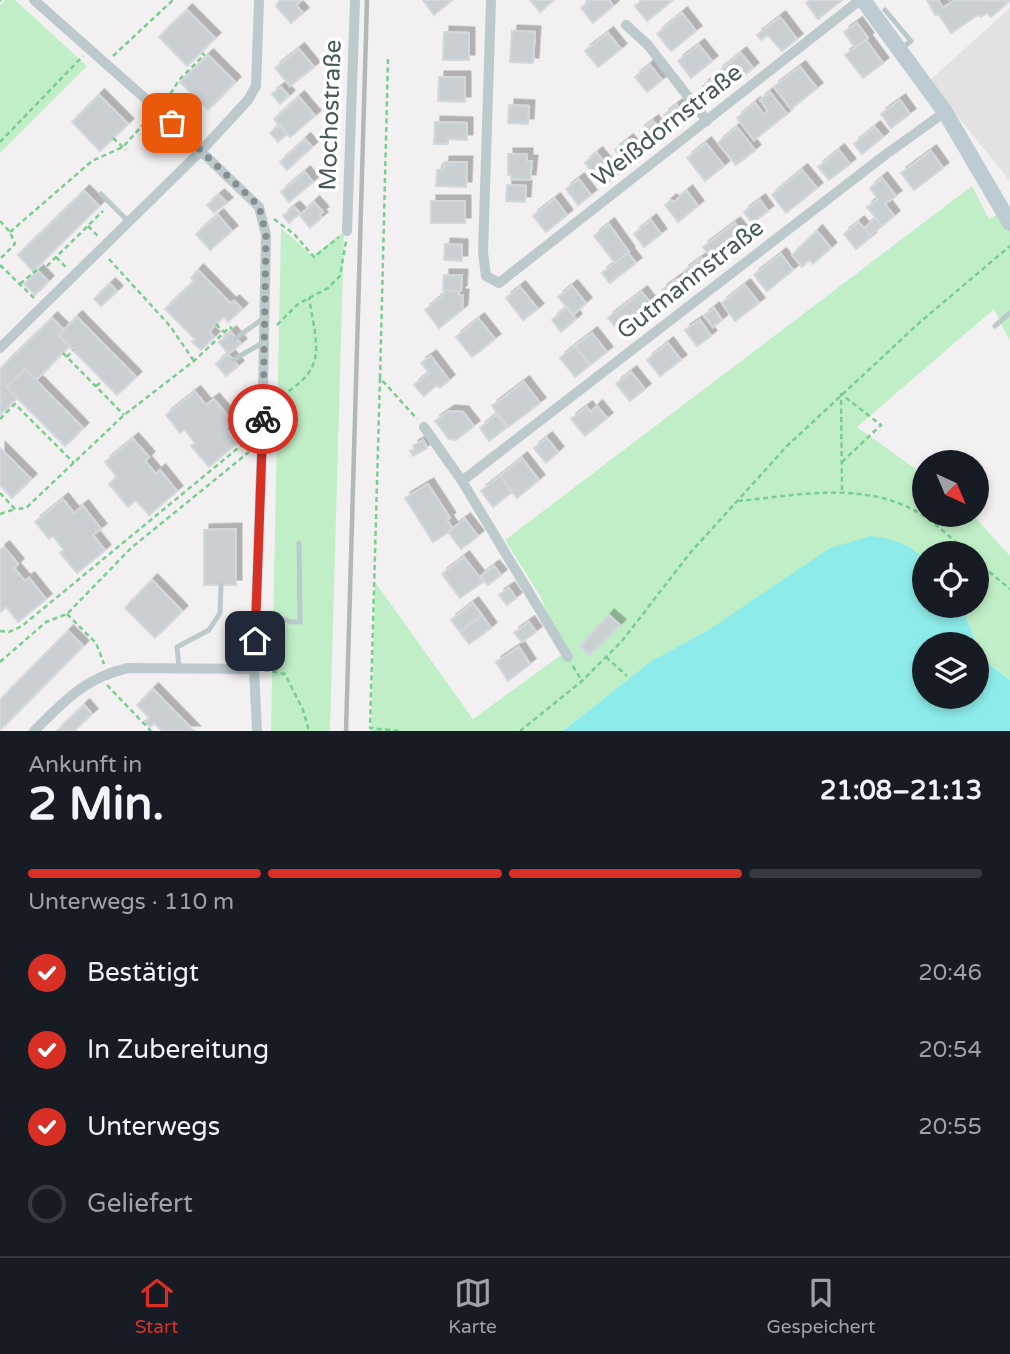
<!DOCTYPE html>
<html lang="de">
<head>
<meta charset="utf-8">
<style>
	:root { --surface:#171b24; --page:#20242c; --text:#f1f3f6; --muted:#9ea1a6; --line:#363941; --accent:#d93025 }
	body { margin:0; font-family:"Varela Round",sans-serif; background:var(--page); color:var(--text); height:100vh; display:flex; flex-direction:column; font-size:26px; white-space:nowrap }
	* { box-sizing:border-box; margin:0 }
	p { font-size:23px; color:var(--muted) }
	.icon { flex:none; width:38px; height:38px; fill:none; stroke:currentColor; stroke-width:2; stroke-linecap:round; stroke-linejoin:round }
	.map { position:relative; height:731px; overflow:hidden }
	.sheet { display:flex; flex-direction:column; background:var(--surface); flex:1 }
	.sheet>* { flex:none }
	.needle { width:46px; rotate:136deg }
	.buttons { position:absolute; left:912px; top:450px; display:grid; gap:14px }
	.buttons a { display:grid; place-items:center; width:77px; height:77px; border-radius:50%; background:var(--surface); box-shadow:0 4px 10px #0003; font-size:35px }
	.pin { position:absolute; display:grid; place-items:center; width:60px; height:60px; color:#fff; margin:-30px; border-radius:14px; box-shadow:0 4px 10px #0006 }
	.courier { position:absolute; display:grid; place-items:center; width:70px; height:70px; margin:-35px; border:5px solid #d93025; border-radius:50%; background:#fff; color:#222; box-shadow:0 2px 9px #0007 }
	.overview em { font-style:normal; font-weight:800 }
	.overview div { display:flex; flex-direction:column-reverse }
	.overview { display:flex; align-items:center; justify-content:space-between; height:119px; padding:0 28px }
	h1 { font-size:46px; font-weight:800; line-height:52px }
	.bar { display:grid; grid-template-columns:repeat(4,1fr); gap:10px 7px; align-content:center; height:84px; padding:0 28px }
	.bar i { height:9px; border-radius:5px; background:var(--line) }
	.bar .current { background:var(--accent) }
	.bar p { grid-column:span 4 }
	ol { padding:0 28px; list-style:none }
	li { display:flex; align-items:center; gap:21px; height:77px }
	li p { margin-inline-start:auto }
	li .icon { padding:7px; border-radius:50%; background:var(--accent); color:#fff; stroke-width:4 }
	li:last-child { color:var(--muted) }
	li i { width:38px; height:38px; border:4px solid var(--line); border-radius:50% }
	.menu { display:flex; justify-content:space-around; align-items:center; height:98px; border-top:2px solid var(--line); background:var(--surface); font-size:19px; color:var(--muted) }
	.menu a { display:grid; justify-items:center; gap:4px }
	.menu .current { color:var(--accent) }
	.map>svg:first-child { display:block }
	.education { fill:#e4e1e3 }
	.green { fill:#c0efc7 }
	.water { fill:#8dece9 }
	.building { fill:#cacfd3; stroke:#d4d8dc; stroke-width:2; filter:url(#shadow) }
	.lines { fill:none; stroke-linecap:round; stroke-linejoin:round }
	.path { stroke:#78cd8f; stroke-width:2.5; stroke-dasharray:5 3.5; stroke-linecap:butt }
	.lane { stroke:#bcc9cd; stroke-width:5 }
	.street { stroke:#bcc9cd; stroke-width:10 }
	.secondary { stroke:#bcccd2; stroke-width:16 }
	.rail { stroke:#b2b7ba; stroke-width:4.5 }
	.done { stroke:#848e91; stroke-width:7; stroke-dasharray:0 12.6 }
	.route { stroke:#d93025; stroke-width:9 }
	.labels { text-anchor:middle; stroke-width:7; stroke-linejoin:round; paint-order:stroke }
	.street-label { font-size:24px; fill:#48595e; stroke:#fff }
</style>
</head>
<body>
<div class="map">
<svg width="1010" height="731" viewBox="0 0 1010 731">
	<defs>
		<filter id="shadow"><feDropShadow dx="5.5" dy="-5.5" stdDeviation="0" flood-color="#0004"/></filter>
	</defs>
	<rect width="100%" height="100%" fill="#f3f0f1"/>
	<path class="education" d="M1010,8V181L929,81Z"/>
	<path class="green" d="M5,0H15L87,66L0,153V5Z
		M972,186L989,219L1003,211L1010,223V341L994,309L857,427L924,475V514L973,515L1010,556V680L981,657L962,606H976V553H924V559L920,555L707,631L651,661L563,731H371L375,582L473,719L564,653L540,596L505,540Z
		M281,228L312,256L344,232L330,731H271Z"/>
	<path class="water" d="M871,536C892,539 909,543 924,559V606H962L976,644H924V696H976L977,646L981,658L1010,680V731H563L651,661L707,631L830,548Z"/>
	<path class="building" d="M280,0H302L296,5L303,13L291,23L276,6Z
		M423,0H452L434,15Z
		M530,0H554L540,12Z
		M591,0H609L613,6L593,23L581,8Z
		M643,0H670L672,1L647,21L635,6Z
		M810,0H842L818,19L806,3Z
		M927,0H938L943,8L955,0L1010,1L991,17L987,13L981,17L978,15L951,33L939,15H935Z
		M187,10L215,38L187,66L159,37Z
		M682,13L696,31L671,51L657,34Z
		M780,17L797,39L782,51L768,35L761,40L757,35Z
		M857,23L868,38L855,48L844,32Z
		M512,31L535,32L533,63L510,62Z
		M444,32L469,33V60H443Z
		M608,33L621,49L598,67L585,51Z
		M866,40L883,63L863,78L845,55Z
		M699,45L712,61L691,78L678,61Z
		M299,49L314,67L290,86L275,68Z
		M741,53L753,68L730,87L718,72Z
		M208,55L235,82L208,110L180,82Z
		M650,65L662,80L647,92L635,77Z
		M800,67L817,88L791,109L774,87Z
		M719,74L728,85L713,98L703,86Z
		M439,77H465V102L438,101Z
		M281,87L289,96L280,104L272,94Z
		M770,92L787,114L754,140L737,118L755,103L764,115L768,111L760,100Z
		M99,95L128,124L100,151L72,122Z
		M299,97L315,116L290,137L274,119Z
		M900,100L910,114L891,128L881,114Z
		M509,105L529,106L528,124L508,123Z
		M677,105L687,118L675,128L664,115Z
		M653,121L664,136L652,145L640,131Z
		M435,122L467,123V140L448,139V144H434Z
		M279,125L287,134L278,142L270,133Z
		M737,127L755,150L736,165L718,143Z
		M875,127L883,137L862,154L854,144Z
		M305,139L312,147L287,170L280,162Z
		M628,140L640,155L627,165L615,150Z
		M706,143L724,166L705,181L687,158Z
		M839,150L850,164L829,180L818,167Z
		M931,151L943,168L914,190L901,173Z
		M597,153L616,176L604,186L585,163Z
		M508,154H527V161H532L530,180L511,179V175H508Z
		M444,162H467L466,187L436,186L437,170H443Z
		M802,170L817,188L786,213L772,195Z
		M305,172L313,182L289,202L281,192Z
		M882,178L896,196L885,204L894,216L882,226L867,207L878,199L870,188Z
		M579,179L591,195L578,205L566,189Z
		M507,185L526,186L525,202L506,201Z
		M84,191L99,206L33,271L18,255Z
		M687,191L698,206L678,222L665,205L671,200L674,202Z
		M219,195L227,203L214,213L207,205Z
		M555,199L567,215L546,232L533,216Z
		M760,200L768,211L752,223L744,212Z
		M431,201H465V223H431Z
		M314,202L323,212L319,215L322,217L310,228L300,215Z
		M294,207L300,213L289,223L283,216Z
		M218,215L232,231L210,250L196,234Z
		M876,218L882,226L870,235L864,228Z
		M651,220L661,234L644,247L634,234Z
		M859,222L871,237L856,249L844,234Z
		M735,223L750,242L718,267L703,247Z
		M609,224L629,252L615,263L594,236Z
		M817,231L831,248L813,264L809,260L802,267L792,255Z
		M445,244L462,245V261L444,260Z
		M628,253L636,263L610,283L602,273Z
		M781,254L793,270L767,291L754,275Z
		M702,258L710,269L692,282L684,271Z
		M198,270L231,304L234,301L242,309L228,322L224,317L216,324L209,332L214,337L201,350L192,342L195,339L165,309L194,281L191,278Z
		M38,271L48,281L35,295L24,284Z
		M444,275H462L461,291L443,290Z
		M677,279L685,289L670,301L662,290Z
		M110,284L117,291L101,306L94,299Z
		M745,285L759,303L735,321L722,303Z
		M572,286L586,303L573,315L558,297Z
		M520,287L538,309L523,320L506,298Z
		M444,290L459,291V295H463L462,310L439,328L425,310L441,297V294H444Z
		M642,292L657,311L624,338L608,318Z
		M567,307L576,319L561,332L552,320Z
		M714,308L722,320L713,327L704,316Z
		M77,317L136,377L117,395L58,335Z
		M52,318L64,330L58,335L69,346L36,380L25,369L6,387L17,398L0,415V369Z
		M479,319L495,339L472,357L456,337Z
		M700,320L711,336L697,346L685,330Z
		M231,332L241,344L228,354L219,342Z
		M592,333L607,352L590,365L575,346Z
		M668,343L681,360L660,376L647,360Z
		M575,346L590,365L575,377L560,358Z
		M228,354L238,366L226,376L216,364Z
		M431,356L449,380L440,388L437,385L424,396L414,385L429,373L421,363Z
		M25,369L83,428L65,446L6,387Z
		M631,372L645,389L630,401L616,384Z
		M524,382L540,403L508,427L492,406Z
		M195,392L206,405L214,399L233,422L225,428L237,443L209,467L191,446L195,443L184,429L180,433L166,415Z
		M597,406L607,418L585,436L571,419L587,407L591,412Z
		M449,411L463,412L474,426L456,440L449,439L435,421Z
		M496,415L506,428L489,441L480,428Z
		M547,438L558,452L546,463L534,448Z
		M133,439L149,457L145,461L156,474L160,470L177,491L149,515L136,500L128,507L109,484L117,477L105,462Z
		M423,440L427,448L413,456L410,451L415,449L413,446Z
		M0,448L31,479L12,498L0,485Z
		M522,458L539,480L517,498L500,476Z
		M500,476L512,492L493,507L481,491Z
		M428,484L450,518L447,520L453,529L433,542L405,498Z
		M63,499L74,513L83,506L101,529L93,535L105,550L77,573L60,553L64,550L53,536L49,539L35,522Z
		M465,519L478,536L461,549L448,532Z
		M236,529V585H204V530Z
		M4,547L18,564L14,568L25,581L29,578L46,599L18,622L6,607L0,612V550Z
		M464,557L483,582L460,598L442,574Z
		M494,566L501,575L488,585L481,576Z
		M152,580L182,611L155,638L125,608Z
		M509,588L516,598L507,605L499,595Z
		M473,603L482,615L460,632L451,620Z
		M482,615L491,628L469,644L460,632Z
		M609,615L620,625L589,655L580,646Z
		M529,622L536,632L522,642L514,633Z
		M68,631L83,646L0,730V700Z
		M519,647L530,664L508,681L496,662Z
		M153,689L194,731H162L154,723L150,727L144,722L149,718L137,705Z
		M84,705L92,714L74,731H57Z"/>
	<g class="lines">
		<path class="path" d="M0,1L1,0
			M113,56L173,0
			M388,59L380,378L417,419
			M166,101L179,80L204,55L202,53
			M113,138L126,150
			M0,142L83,56
			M274,219L295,235L314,257L339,237
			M0,221L10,232L15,244L0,259
			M88,226L98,236
			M10,232L92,161L123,147L149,118
			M56,257L66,267
			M109,259L170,326L194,361
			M0,265L35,299
			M20,284L39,268L44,269L103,211
			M216,324L224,332
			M277,325L298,304L328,288L340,276L346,241
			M63,353L124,415
			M67,357L73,350
			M380,378L370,728L399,731
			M96,386L103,381
			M274,400C328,370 318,352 309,298
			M0,419L15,404L74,463
			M842,462L881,425L841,394L842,491
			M0,493L15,509L26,508L124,415L194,361L230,327L232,329
			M738,501C801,495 870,479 927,518C941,528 954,541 968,553
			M0,514L15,509
			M976,561L1010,589
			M67,614L96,643L104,664
			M0,631L9,632L22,626L249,439
			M606,657L627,676
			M0,662L46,622L67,614L131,548L249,452
			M573,666L582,681
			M264,670L285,674L303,710L309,731
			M107,685L151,731
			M520,731L582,681L622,641L690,553L787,446L919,323L1010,246"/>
		<path class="lane" d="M885,10L911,41L902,48
			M101,194L129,222
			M995,326L1010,313
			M236,338L264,318
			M233,360L264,342
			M256,614L276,616L291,622H300L299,543
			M179,667L177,647L209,630L220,613L221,585"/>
		<path class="street" d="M34,0L157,109L259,207L266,235L262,441L254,669L257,731
			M491,0L483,252L486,276L499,283L860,0
			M626,25L648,45L707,121
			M347,231L355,0
			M0,348L202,150L248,100L256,86L259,0
			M424,427L462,481L568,657
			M462,481L885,155L945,112
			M34,731C65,701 84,678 128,668L254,669"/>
		<path class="secondary" d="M863,0L945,112L1010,223"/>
		<path class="rail" d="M346,731L367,0"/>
	</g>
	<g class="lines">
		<path class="done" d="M172,123L259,206L266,235L263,419"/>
		<path class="route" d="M255,641L263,419"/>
	</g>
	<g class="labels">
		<g class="street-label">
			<text transform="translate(330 115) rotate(-88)" y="8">Mochostraße</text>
			<text transform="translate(667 125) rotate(-38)" y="8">Weißdornstraße</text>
			<text transform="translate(690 279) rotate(-38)" y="8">Gutmannstraße</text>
		</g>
	</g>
</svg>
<div class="buttons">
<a><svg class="needle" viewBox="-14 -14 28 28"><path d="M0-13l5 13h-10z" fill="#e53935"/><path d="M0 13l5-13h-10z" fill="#9ea1a6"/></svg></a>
<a><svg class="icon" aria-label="locate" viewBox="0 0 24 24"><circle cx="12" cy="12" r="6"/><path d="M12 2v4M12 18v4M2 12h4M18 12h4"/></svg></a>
<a><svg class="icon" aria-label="layers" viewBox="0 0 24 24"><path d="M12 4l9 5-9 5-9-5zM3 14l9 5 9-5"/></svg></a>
</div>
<div class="pin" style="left:172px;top:123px;background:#ea580c"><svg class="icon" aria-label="bag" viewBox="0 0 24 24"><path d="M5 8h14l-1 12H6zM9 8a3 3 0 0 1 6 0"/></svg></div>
<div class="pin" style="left:255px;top:641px;background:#1f2937"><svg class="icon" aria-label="home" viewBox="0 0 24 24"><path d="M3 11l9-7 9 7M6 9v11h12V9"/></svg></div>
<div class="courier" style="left:263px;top:419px"><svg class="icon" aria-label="bike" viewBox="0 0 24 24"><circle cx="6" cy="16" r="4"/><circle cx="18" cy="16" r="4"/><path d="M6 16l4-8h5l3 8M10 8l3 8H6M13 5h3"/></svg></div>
</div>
<section class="sheet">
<div class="overview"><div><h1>2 Min.</h1><p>Ankunft in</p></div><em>21:08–21:13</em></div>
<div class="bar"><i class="current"></i><i class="current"></i><i class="current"></i><i></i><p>Unterwegs · 110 m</p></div>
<ol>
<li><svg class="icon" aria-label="check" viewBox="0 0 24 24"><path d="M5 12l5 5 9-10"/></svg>Bestätigt<p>20:46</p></li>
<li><svg class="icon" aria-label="check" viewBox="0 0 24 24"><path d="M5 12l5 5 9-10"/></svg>In Zubereitung<p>20:54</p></li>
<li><svg class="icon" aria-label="check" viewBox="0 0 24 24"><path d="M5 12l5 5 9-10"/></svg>Unterwegs<p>20:55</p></li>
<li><i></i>Geliefert</li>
</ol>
</section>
<nav class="menu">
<a class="current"><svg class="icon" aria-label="home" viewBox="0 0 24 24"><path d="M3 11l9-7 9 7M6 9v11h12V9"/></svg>Start</a>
<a><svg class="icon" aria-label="map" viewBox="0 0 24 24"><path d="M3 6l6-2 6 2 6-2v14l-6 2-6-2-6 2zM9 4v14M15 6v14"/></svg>Karte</a>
<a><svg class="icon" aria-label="saved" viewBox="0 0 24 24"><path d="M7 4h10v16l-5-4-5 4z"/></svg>Gespeichert</a>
</nav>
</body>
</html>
